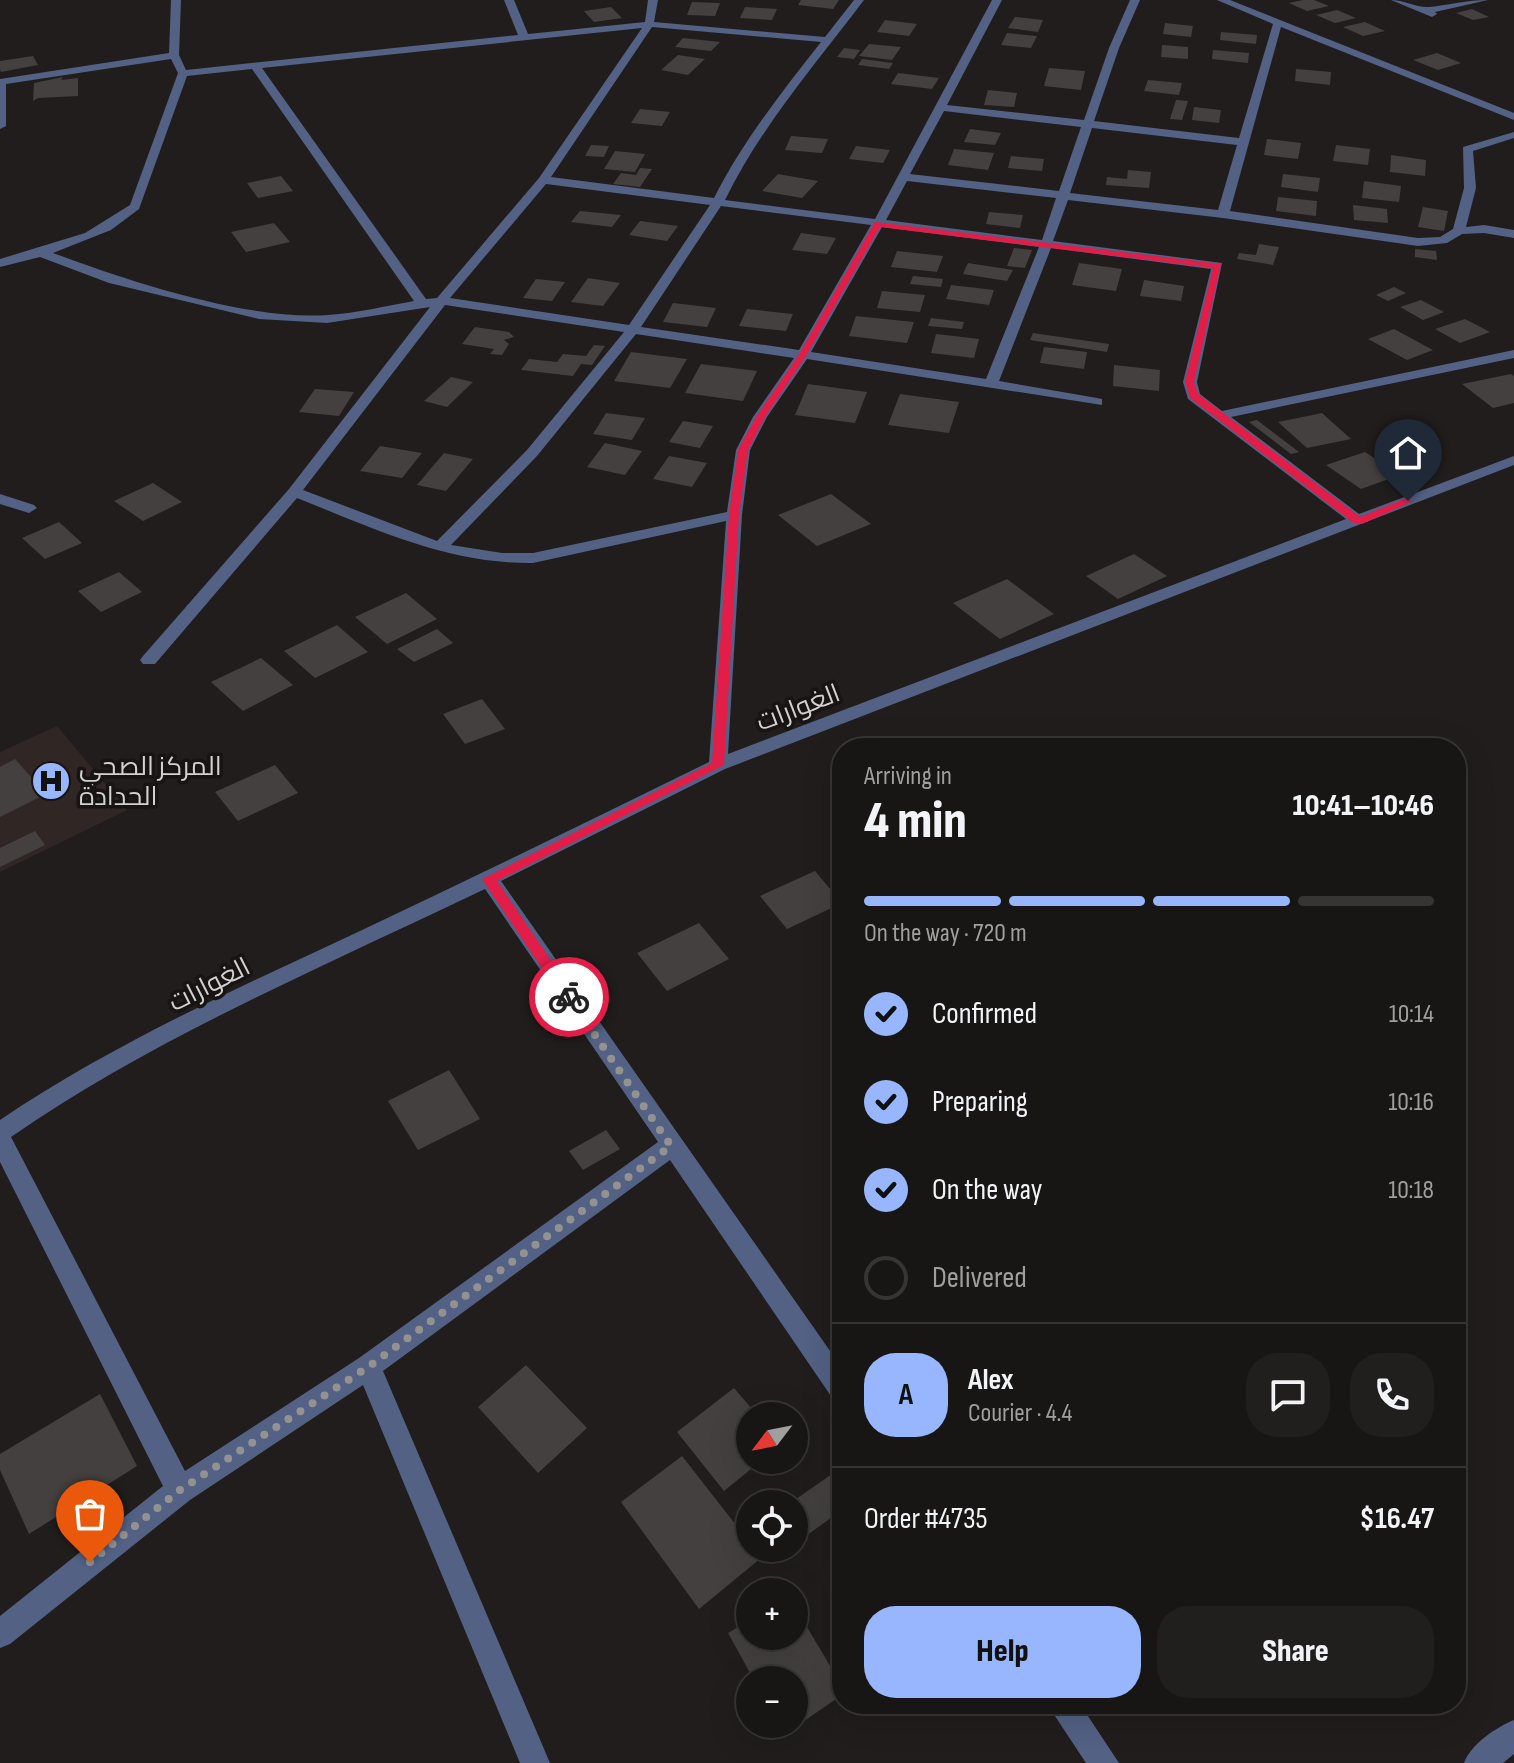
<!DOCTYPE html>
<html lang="en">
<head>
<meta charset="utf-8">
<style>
	:root { --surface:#181615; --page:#211f1e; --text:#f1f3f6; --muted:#9f9fa0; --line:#363534; --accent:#97b6fd }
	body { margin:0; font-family:"Sofia Sans Condensed",Cairo,sans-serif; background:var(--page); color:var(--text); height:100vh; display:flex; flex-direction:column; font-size:30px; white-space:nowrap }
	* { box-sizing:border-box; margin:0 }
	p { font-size:26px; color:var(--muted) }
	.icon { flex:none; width:44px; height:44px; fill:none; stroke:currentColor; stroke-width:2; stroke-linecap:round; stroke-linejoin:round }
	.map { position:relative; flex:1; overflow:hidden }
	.panel { position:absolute; left:832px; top:738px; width:634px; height:976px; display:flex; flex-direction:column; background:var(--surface); border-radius:32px; box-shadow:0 8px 32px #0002,0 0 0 2px var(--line) }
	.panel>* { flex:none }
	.needle { width:52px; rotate:238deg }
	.buttons { position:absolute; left:736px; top:1402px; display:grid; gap:16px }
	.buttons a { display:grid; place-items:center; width:72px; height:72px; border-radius:50%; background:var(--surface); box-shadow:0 8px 32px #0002,0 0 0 2px var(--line); font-size:40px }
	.pin { position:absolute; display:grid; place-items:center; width:68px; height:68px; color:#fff; margin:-82px -34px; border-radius:50% 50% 50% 0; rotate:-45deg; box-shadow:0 0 8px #0007 }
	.pin .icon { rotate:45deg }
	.courier { position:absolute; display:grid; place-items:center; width:80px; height:80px; margin:-40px; border:6px solid #e11d48; border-radius:50%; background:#fff; color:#222; box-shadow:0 2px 10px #0007 }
	.headline em { font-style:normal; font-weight:800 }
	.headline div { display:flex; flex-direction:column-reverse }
	.headline { display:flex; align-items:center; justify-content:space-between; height:136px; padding:0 32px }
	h1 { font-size:52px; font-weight:800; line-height:60px }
	.bar { display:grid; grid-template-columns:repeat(4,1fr); gap:12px 8px; align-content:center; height:96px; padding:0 32px }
	.bar i { height:10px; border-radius:6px; background:var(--line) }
	.bar .active { background:var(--accent) }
	.bar p { grid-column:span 4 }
	.line { display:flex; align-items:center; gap:20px; padding:0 32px; border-top:2px solid var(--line) }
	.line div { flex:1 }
	.round { display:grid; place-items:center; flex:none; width:84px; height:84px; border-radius:32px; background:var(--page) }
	ol { padding:0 32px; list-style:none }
	li { display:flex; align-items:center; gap:24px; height:88px }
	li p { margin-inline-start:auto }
	li .icon { padding:8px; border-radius:50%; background:var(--accent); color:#111; stroke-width:4 }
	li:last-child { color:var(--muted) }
	li i { width:44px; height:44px; border:4px solid var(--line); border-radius:50% }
	.action { display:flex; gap:16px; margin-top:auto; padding:16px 32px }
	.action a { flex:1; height:92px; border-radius:32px; background:var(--accent); color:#111; font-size:32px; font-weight:800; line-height:92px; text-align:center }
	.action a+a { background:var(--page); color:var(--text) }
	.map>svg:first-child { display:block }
	.built { fill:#302725 }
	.building { fill:#43403f }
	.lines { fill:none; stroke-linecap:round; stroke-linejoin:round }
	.minor { fill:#526184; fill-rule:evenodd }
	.route { fill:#e11d48 }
	.done { stroke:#949291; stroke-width:8; stroke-dasharray:0 14.4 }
	.labels { text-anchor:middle; stroke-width:7; stroke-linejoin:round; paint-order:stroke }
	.street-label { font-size:26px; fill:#d3d1d0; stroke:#171413 }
	.poi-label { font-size:26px; fill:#d3d1d0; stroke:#171413; text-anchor:start }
</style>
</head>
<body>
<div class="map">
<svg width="1514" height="1763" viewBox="0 0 1514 1763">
	<rect width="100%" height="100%" fill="#201d1c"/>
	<path class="built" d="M57,726L127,810L0,872V752Z"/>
	<path class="building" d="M801,0H839L833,9L798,5Z
		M1303,0H1314L1329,6L1307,11L1289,3Z
		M692,2L720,3L715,16L687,15Z
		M611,7L622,18L594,22L584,11Z
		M745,7L777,9L772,20L740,18Z
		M1472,9L1489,17L1473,20L1456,13Z
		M1337,10L1356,18L1335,23L1316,15Z
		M1015,17L1043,20L1038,32L1008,28Z
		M885,20L917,24L909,36L877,32Z
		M1365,22L1385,31L1363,36L1343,27Z
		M1165,23L1193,26L1191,37L1163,34Z
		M1221,32L1257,35L1256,44L1220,40Z
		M1007,33L1037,36L1031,48L1001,45Z
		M683,38L720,42L711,51L675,47Z
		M869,44L901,47L892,60L859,56Z
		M1162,45L1188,47V59L1161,57Z
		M844,48L860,50L854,59L837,57Z
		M1213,50L1249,53L1248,63L1212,59Z
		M1437,53L1461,63L1438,70L1413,60Z
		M678,55L705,59L688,75L661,70Z
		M33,56L38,65L1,72L0,69V61Z
		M862,59L893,63L889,69L858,65Z
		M1049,68L1085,71L1081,90L1044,86Z
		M1296,69L1331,72L1330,85L1295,81Z
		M898,73L939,78L932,89L891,84Z
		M63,77L61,80L78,78V96L38,98L33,101L34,83Z
		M1148,80L1182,83L1179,95L1144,91Z
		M988,90L1017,93L1014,107L984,105Z
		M1176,100L1188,101L1182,120L1170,119Z
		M1194,107L1221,110L1219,123L1192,120Z
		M640,109L670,112L662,126L631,123Z
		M970,129L1001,133L995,145L964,142Z
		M791,136L828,139L822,153L785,150Z
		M1267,139L1301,143L1298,159L1264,155Z
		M591,145L609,146L604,157L585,156Z
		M1336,145L1370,149L1368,165L1333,161Z
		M856,146L890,150L883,163L849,159Z
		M954,149L994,153L988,170L948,165Z
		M615,151L645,154L635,172L604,169Z
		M1391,155L1426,160L1425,176L1390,172Z
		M1011,156L1044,159L1042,171L1008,168Z
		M640,168L652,169L640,187L613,184L621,173L636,175Z
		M1128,170L1151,172L1149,188L1106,185L1107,177L1127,179Z
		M778,174L818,181L802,198L762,191Z
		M1283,174L1320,178L1318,192L1281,187Z
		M281,176L293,191L258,198L247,183Z
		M1364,181L1401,186L1399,202L1362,198Z
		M1278,197L1317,201L1316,216L1276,211Z
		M1353,205L1387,209L1388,223L1354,220Z
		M1423,207L1448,211L1444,231L1418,227Z
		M580,211L621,215L612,227L571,222Z
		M989,212L1023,215L1020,228L986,224Z
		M640,221L678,226L667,241L629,235Z
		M274,223L290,242L246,252L231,232Z
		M801,233L836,238L827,254L792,250Z
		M1259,244L1279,247L1273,265L1237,259L1239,253L1256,255Z
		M1014,248L1032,250L1025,268L1007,266Z
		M1415,249L1436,251L1437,260L1415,257Z
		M897,251L943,256L937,272L891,267Z
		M968,263L1013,270L1007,281L963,274Z
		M1079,263L1122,269L1116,291L1072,285Z
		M913,276L943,279L941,287L910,284Z
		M588,278L620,283L603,306L571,302Z
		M536,279L565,282L552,301L523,298Z
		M1144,280L1184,286L1181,301L1140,296Z
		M951,285L994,290L989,305L946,299Z
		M1394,287L1406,293L1388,301L1376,295Z
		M882,291L925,295L920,312L877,308Z
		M1421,300L1444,312L1423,320L1400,307Z
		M673,303L716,308L707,327L663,322Z
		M747,309L793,314L786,331L739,326Z
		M856,316L914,322L907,343L849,336Z
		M931,318L964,322L962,329L928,326Z
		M1465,319L1490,332L1460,343L1435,329Z
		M475,327L509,332L514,337L504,340L509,344L502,355L490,354L494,349L462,344Z
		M1394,329L1433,350L1407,360L1368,339Z
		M1033,333L1109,344L1107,352L1030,340Z
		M936,334L979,339L974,358L931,353Z
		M594,345L605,346L592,365L581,364L573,376L521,370L529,359L557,362L563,354L586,356Z
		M1044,347L1087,352L1084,369L1040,363Z
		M631,352L687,359L670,388L614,381Z
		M701,364L757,371L743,401L685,393Z
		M1114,365L1160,370L1159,391L1113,386Z
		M1511,374L1514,376V403L1493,408L1462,384Z
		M451,377L473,382L447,407L424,401Z
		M808,384L867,392L855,423L795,415Z
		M315,389L354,392L339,416L299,412Z
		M900,394L959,402L949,433L888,425Z
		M606,413L645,418L632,440L593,434Z
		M1322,413L1351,439L1307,448L1278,422Z
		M1257,420L1299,452L1291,454L1249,422Z
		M683,421L713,426L700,448L669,442Z
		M605,443L642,451L625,475L587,467Z
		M380,446L422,453L402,478L360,471Z
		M1365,452L1400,475L1361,489L1326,465Z
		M444,453L473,459L446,491L417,485Z
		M669,456L707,463L692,487L653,479Z
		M153,483L182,502L143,521L114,501Z
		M831,494L871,524L817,546L778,515Z
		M59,522L82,543L45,559L22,538Z
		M1134,554L1167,576L1118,599L1086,576Z
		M119,572L142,592L101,612L78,591Z
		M1007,579L1054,614L1000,639L953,603Z
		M406,593L437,619L387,644L355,617Z
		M337,625L368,652L315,678L284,651Z
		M437,629L453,643L414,662L397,649Z
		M261,658L293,685L243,711L211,682Z
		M482,699L505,729L465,744L443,714Z
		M15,759L46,794L0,817V767Z
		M275,765L298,793L238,821L215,792Z
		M35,831L45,845L0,867V848Z
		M815,871L842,903L787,929L760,896Z
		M699,923L729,959L667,991L637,953Z
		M449,1070L480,1119L418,1150L388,1101Z
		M606,1130L620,1149L583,1170L569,1151Z
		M526,1365L587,1428L538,1473L478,1407Z
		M734,1388L758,1416H750V1460H762L724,1491L677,1432Z
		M100,1394L137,1466L29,1534L0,1470V1454Z
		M682,1456L750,1543V1548L761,1558L699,1609L621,1502Z
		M842,1467V1510L803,1538L794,1526V1504H789Z
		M794,1605L842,1686V1695L785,1734L779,1724H794V1680H754L728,1633L750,1620V1636H794Z"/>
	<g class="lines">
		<path class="minor" d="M171,0H181L179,55L186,70L518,35L504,0H514L528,34L645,22L648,0H658L654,22L825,37L854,0H864C815,65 762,125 725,200L875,219L992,0H1002L947,105L1084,120L1109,48L1130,0H1140L1119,48L1094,121L1239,138L1273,24L1217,0H1230L1514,113V120L1281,27L1230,211L1418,238L1440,237L1453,229L1464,188L1463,147L1514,132V138L1473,151L1476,188L1466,227L1484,225L1514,230V238L1484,233L1462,234L1447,243L1418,246L1223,218L1068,200L1053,241L1222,263L1197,382L1200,394L1222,411L1514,350V358L1231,417L1359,514L1514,456V465L725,769L501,881L842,1368V1402L833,1399L670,1160L383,1371L550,1763H520L363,1385L190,1500L10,1644L0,1648V1616L163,1486L0,1162V1120C112,1044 238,988 360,931C477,876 593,819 709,762L726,521L533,563C448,564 375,529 297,498L155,664H143L140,660L143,656L289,489L430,307L327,323L259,319L109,283L40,257L0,267V259L85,233L130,205L178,73L171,59L6,84V126L0,129V79L169,53ZM652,27L821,42C781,93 743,141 714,198L551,177ZM642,28L539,178L437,298L426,299L262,68ZM252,69L414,301C386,306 357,313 328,315C249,321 128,281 53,253L111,230L139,209L187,76ZM944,111L1081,127L1059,191L910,174ZM1092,128L1237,145L1218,210L1070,193ZM907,181L1056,198L1042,240L886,220ZM546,184L710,205L629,325L450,298ZM721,206L871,225L799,350L641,327ZM882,227L1039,247L986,379L811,352ZM1051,248L1211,269L1183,382L1188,399L1346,519L728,754L742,515L750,450L767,417L807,359L1102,405V399L1097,398L999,381ZM445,305L624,332L527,450L437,541L303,490ZM636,334L794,358L753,417L736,450L727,512L533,553H502L451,545L537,456ZM485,889L658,1142L359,1358L185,1471L11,1137C157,1036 325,966 485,889Z
			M1391,0C1404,0 1417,8 1429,7C1449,5 1467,0 1488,0L1435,12L1437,14L1432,17Z
			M0,494L34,505L37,508L29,513L0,504Z
			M1047,1704H1080L1119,1763H1086Z
			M1514,1720V1754L1503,1763H1464C1471,1744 1495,1728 1514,1720Z"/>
	</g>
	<path class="route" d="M875,222L1221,264L1194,382L1198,394L1360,517L1404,499L1413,501L1362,524H1355L1190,398L1185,382L1213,268L880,227L806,356L765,417L748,450L739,515L724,765L497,881L576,997L574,1001H564L482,879L712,763L729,515L738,450L756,417L798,356Z"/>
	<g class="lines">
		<path class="done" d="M90,1562L180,1490L368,1367L671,1146L569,997"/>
	</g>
	<defs>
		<symbol id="hospital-disc" viewBox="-11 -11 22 22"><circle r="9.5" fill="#97b6fd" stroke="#171413"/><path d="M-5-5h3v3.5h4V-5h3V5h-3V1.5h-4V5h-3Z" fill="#111"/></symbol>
	</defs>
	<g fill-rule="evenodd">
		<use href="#hospital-disc" x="29" y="759" width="44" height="44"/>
	</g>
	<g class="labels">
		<g class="street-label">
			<text transform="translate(798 707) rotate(-21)" y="9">الغوارات</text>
			<text transform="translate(209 984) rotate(-27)" y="9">الغوارات</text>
		</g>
		<g class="poi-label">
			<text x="79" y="775">المركز الصحي<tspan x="79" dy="30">الحدادة</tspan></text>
		</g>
	</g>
</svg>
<div class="buttons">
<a><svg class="needle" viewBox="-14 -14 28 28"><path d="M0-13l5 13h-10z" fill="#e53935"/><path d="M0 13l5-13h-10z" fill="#9f9fa0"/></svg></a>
<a><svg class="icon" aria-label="locate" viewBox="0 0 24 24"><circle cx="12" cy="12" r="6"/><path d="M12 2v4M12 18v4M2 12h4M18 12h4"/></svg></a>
<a>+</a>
<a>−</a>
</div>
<div class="pin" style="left:90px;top:1562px;background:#ea580c"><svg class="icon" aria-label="bag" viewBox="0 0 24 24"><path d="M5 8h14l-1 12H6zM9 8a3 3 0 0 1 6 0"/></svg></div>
<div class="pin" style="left:1408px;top:501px;background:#1f2937"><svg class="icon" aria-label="home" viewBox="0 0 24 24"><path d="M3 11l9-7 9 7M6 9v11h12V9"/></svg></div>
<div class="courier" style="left:569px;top:997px"><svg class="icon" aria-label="bike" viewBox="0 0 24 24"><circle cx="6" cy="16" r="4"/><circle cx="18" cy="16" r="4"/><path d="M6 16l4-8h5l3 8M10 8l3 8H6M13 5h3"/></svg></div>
<section class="panel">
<div class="headline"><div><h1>4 min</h1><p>Arriving in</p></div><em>10:41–10:46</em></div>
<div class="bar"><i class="active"></i><i class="active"></i><i class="active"></i><i></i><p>On the way · 720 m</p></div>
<ol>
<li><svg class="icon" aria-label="check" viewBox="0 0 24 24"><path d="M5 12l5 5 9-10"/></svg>Confirmed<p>10:14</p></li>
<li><svg class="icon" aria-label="check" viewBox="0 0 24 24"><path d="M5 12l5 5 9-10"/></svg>Preparing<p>10:16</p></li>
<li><svg class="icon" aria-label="check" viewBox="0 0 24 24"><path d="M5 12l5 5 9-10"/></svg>On the way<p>10:18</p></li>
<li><i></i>Delivered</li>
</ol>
<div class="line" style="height:144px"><b class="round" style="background:var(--accent);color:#111">A</b><div><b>Alex</b><p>Courier · 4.4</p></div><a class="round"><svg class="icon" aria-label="chat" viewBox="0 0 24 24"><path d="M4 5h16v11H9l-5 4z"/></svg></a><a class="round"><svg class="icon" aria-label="phone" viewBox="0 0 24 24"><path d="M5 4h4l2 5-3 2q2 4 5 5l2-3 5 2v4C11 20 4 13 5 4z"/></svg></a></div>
<div class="line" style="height:104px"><div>Order #4735</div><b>$16.47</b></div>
<div class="action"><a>Help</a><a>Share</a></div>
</section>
</div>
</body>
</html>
